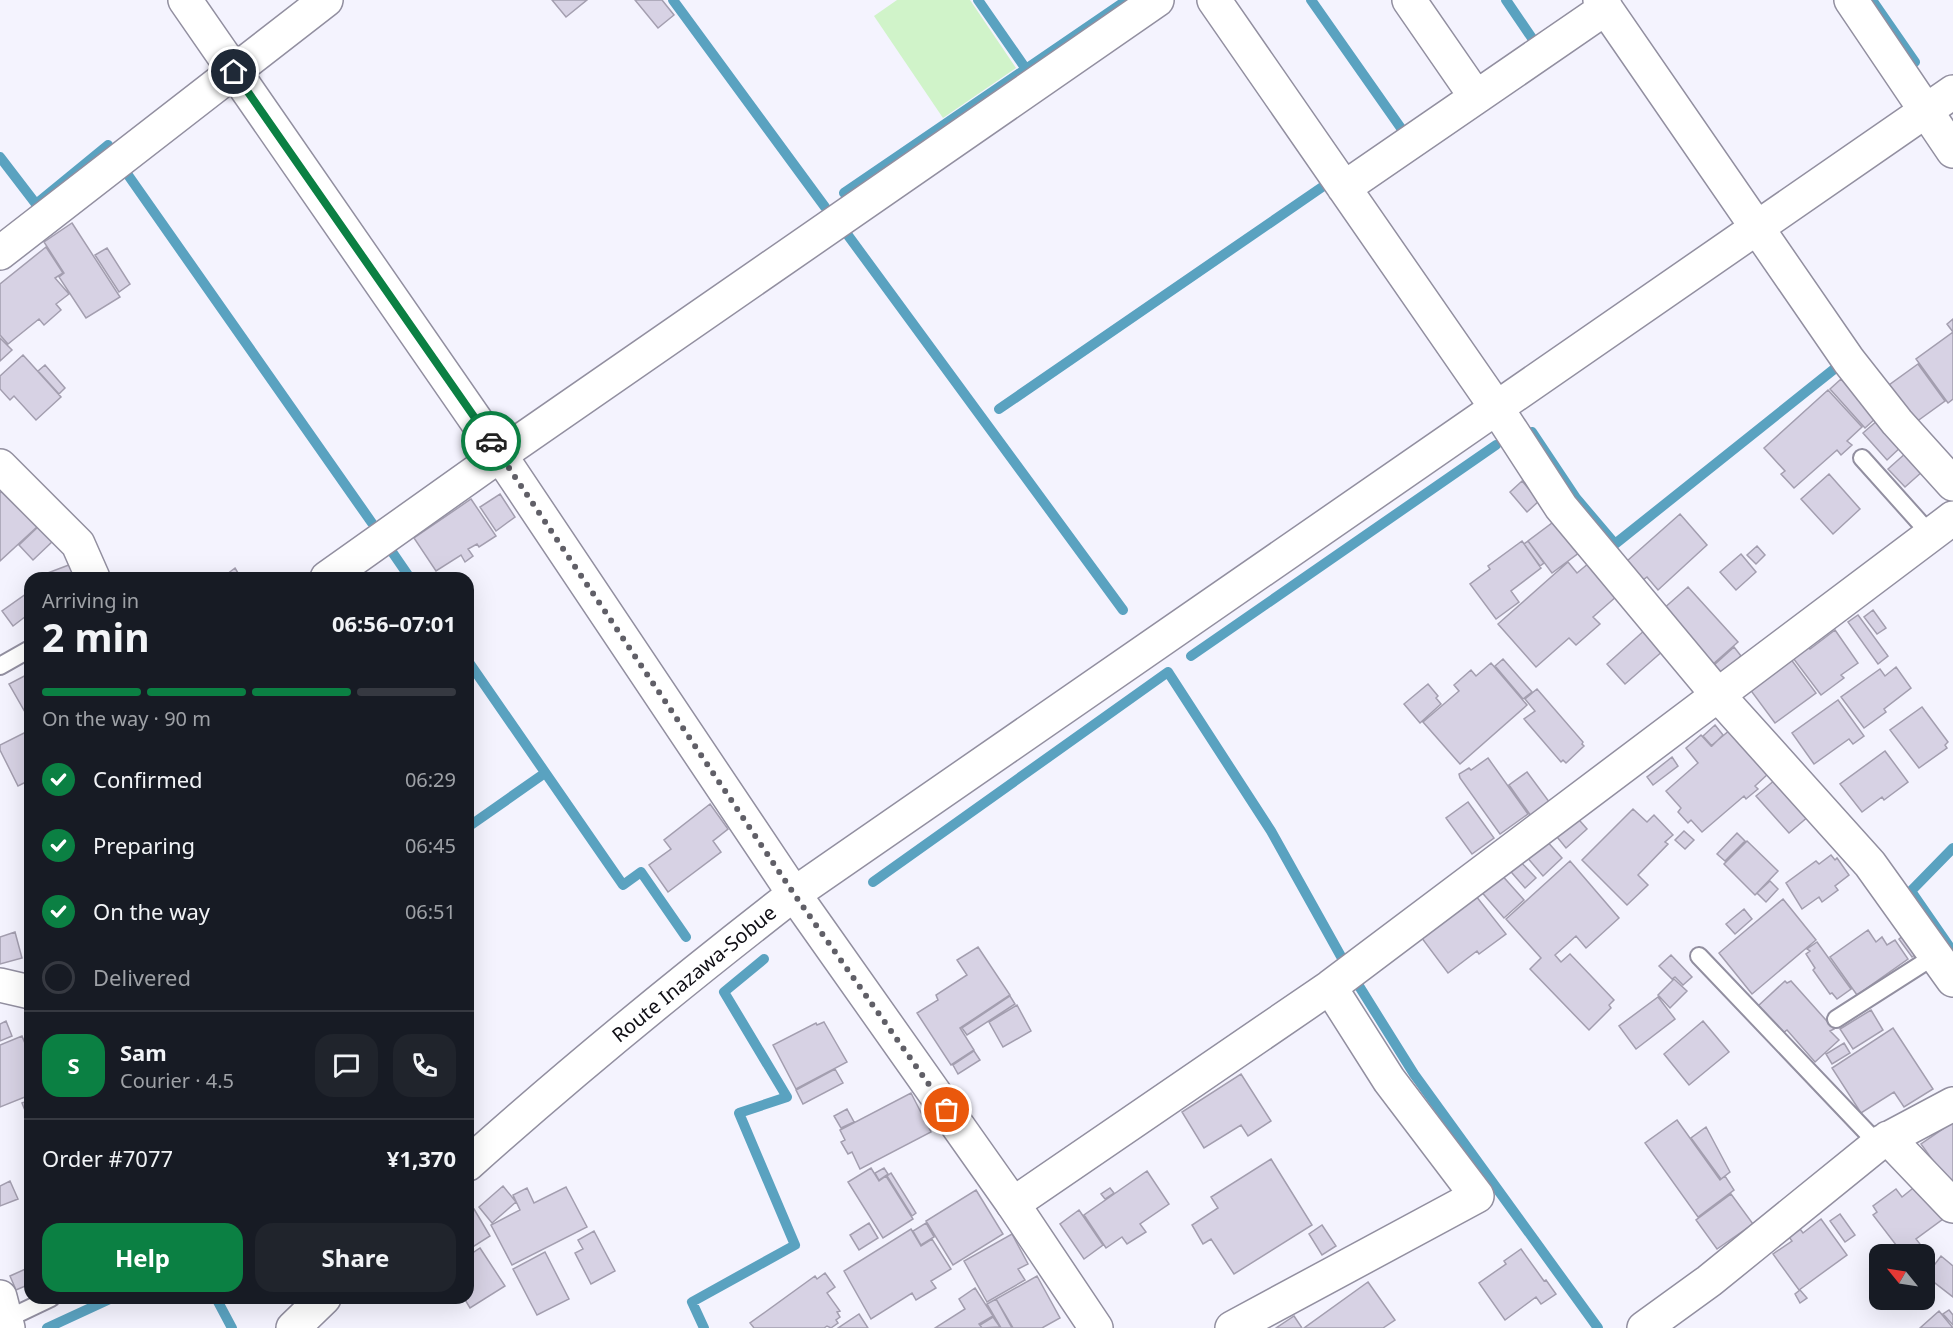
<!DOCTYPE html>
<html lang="en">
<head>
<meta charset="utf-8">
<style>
	:root { --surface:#171b24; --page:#20242c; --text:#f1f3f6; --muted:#9ea1a6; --line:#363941; --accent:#0b8043 }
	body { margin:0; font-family:"Noto Sans",sans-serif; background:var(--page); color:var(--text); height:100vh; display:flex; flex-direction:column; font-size:22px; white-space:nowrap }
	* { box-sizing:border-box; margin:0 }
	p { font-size:20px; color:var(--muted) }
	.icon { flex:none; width:33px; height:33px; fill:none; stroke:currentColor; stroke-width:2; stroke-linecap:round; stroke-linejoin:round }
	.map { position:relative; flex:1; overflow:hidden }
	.side { position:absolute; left:24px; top:572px; width:450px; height:732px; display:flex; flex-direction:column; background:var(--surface); border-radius:18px; box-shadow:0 6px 24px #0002 }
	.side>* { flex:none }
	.needle { width:39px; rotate:300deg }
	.tools { position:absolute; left:1869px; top:1244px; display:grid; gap:12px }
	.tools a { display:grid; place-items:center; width:66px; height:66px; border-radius:12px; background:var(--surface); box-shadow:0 6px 24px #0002; font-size:30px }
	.pin { position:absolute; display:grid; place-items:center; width:51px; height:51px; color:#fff; margin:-26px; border:3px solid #fff; border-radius:50%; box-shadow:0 2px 6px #0007 }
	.courier { position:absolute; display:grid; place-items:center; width:60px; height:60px; margin:-30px; border:4px solid #0b8043; border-radius:50%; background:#fff; color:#222; box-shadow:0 2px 8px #0007 }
	.overview em { font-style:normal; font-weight:700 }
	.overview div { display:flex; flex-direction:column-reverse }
	.overview { display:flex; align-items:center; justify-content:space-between; height:102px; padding:0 18px }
	h1 { font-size:39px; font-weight:700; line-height:45px }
	.bar { display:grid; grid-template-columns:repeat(4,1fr); gap:9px 6px; align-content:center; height:72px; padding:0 18px }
	.bar i { height:8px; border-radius:4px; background:var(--line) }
	.bar .active { background:var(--accent) }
	.bar p { grid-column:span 4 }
	.line { display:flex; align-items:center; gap:15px; padding:0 18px; border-top:2px solid var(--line) }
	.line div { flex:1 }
	.round { display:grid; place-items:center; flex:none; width:63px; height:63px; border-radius:18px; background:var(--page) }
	ol { padding:0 18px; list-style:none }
	li { display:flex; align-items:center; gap:18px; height:66px }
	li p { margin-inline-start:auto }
	li .icon { padding:6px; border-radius:50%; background:var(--accent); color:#fff; stroke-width:4 }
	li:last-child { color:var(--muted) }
	li i { width:33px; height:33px; border:3px solid var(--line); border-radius:50% }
	.button { display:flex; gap:12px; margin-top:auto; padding:12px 18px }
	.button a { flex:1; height:69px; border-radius:18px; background:var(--accent); color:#fff; font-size:24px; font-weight:700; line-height:69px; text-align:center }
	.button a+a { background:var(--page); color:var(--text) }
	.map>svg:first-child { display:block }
	.green { fill:#d0f3c9 }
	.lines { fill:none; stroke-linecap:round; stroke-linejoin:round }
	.stream { stroke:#5aa2c0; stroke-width:10 }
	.building { fill:#d7d2e4; stroke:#a39eaf; stroke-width:1.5 }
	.lane-casing { stroke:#928fa0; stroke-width:20 }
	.street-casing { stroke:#928fa0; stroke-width:36 }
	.secondary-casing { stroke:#928fa0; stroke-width:36 }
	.lane { stroke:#fff; stroke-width:16 }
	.street { stroke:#fff; stroke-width:33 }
	.secondary { stroke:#fff; stroke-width:33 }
	.done { stroke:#605f67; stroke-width:6; stroke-dasharray:0 10.8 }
	.route { stroke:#0b8043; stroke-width:8 }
	.labels { text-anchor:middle; stroke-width:4.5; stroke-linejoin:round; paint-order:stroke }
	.street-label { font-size:20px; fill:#100f15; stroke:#fff }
</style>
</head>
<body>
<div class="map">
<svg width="1953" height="1328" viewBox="0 0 1953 1328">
	<rect width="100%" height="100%" fill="#f4f3fe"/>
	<path class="green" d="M897,0H970L1016,68L943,118L874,16Z"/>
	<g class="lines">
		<path class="stream" d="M673,0L825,207
			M978,0L1026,69
			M1311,0L1403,131
			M1506,0L1534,41
			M1872,0L1915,62
			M0,157L36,204L108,145
			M128,175L372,523
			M844,193L1127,0
			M847,234L1123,610
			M999,409L1328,183
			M1532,432L1576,498L1615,544L1838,366
			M388,546L410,578
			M1191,656L1496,445
			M468,661L623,885L641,872L686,937
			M468,827L545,773
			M873,882L1168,672L1271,831L1343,960
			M1951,949L1911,891L1953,848
			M1359,986L1414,1074L1598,1328
			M216,1298L232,1328
			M47,1328L112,1298
			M704,1328L692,1302L795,1245L739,1113L787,1097L724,992L764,959"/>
	</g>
	<path class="building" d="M552,0H587L566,17Z
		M635,0H662L674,15L658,28Z
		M72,223L120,297L86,318L59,277L64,273L44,242Z
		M46,247L63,273L55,278L69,294L56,304L61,310L44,325L39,319L8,344L0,335V284Z
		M107,248L130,284L119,292L95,255Z
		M1953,319V399L1948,403L1916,359L1953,332L1947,324Z
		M0,338L12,350L0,361Z
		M23,355L61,397L36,420L14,396L10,400L0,389V376Z
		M1918,364L1945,401L1916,422L1889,385Z
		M45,365L65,388L59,394L38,371Z
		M1841,379L1876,418L1865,428L1830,389Z
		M1828,390L1862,427L1847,441L1852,445L1841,455L1837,450L1794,488L1781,474L1785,471L1764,448Z
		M1878,420L1902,446L1887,460L1863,433Z
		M1907,452L1923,471L1905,487L1888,469Z
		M1829,474L1860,509L1833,534L1801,499Z
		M1522,481L1539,501L1527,512L1510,492Z
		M4,490L38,526L0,561V493Z
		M500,494L515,517L496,531L480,507Z
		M471,499L496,536L479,547L477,544L468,549L473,556L465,562L461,555L436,571L414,538Z
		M1680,514L1707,545L1658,590L1647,577L1643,580L1627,561Z
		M1556,520L1580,552L1552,573L1528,541Z
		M40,525L54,540L33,560L19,545Z
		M1522,541L1541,568L1511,591L1519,602L1496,619L1470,584L1490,569L1488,566Z
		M1528,541L1544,563L1540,566L1524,544Z
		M1757,546L1765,555L1756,564L1747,555Z
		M1741,554L1756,572L1736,590L1720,572Z
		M1568,562L1577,573L1589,563L1617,596L1593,617L1600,624L1576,645L1569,638L1536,667L1498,624Z
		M74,563L80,578H46L45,574Z
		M235,568L241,578H222Z
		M1688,587L1738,642L1712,665L1662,610Z
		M26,594L30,597V613L13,626L2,611Z
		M1873,610L1886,628L1877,634L1864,617Z
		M1858,615L1888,656L1878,664L1848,622Z
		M1646,629L1664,650L1625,684L1607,664Z
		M1835,630L1858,663L1841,675L1844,678L1821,695L1793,658L1808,647L1810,649Z
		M1734,647L1741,656L1721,675L1713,666Z
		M1790,658L1816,693L1775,723L1749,688Z
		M1503,659L1532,692L1523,699L1495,666Z
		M1491,663L1527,705L1460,764L1423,722L1459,691L1454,685L1471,670L1476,676Z
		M1896,667L1911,688L1884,709L1886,712L1864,728L1841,697L1880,669L1885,676Z
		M30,673V718L29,719L9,684Z
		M1428,684L1438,696L1436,698L1441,704L1420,723L1404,704Z
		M1537,689L1583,742L1582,744L1584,746L1566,763L1563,760L1561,762L1524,719L1535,711L1525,699Z
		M1838,700L1864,736L1853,744L1849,739L1814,764L1792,733Z
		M1922,707L1948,742L1945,745L1947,748L1919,768L1890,730Z
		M1715,725L1723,735L1712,746L1703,736Z
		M1731,729L1769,773L1755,786L1758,789L1746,799L1744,796L1702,832L1691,820L1688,823L1678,812L1681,808L1666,791L1698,763L1686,748L1701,735L1711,746Z
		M30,730V780L18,786L0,750V745Z
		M1885,751L1908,782L1884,800L1882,797L1862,812L1840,784Z
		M1672,757L1678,766L1653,785L1647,777Z
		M1488,758L1528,814L1500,834L1460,778L1459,774L1469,768L1471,770Z
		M1527,772L1550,803L1531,816L1509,785Z
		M1776,779L1809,816L1789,833L1756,796Z
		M1468,802L1494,838L1472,854L1446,818Z
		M710,804L728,829L713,841L721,852L668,892L649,865L671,849L664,840Z
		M1633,809L1647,822L1654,815L1673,835L1665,842L1668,844L1638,875L1648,885L1627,905L1582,860Z
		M1573,813L1587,829L1566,848L1553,832Z
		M30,816V841L25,817Z
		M1684,831L1694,840L1685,849L1675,840Z
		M1737,833L1745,841L1725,861L1717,854Z
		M1545,839L1562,858L1543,876L1526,856Z
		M1747,841L1778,871L1755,895L1724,864Z
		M1831,855L1835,860L1837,858L1849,875L1835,886L1838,890L1822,902L1819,897L1802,909L1786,883L1816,861L1819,864Z
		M1516,857L1536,878L1525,888L1506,866Z
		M1570,861L1619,918L1586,948L1576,936L1555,955L1561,962L1570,954L1614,1000L1609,1005L1611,1008L1589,1030L1530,969L1541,958L1506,919Z
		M1499,872L1524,900L1504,918L1479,889Z
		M1770,881L1778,889L1766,902L1757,893Z
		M1472,891L1506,934L1479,954L1477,951L1448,973L1418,933Z
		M1783,899L1816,940L1752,994L1719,953Z
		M1744,909L1752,919L1735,934L1726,924Z
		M1868,930L1876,942L1882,937L1887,945L1895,940L1908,959L1857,995L1830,957Z
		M15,932L22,958L0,964V937Z
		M1906,933L1919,952L1912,957L1899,939Z
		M1817,942L1851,989L1837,999L1832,993L1830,994L1813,970L1815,968L1806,954L1810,951L1807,949Z
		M978,947L1010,995L960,1028L974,1050L951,1065L917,1013L938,1000L936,995L967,975L957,960Z
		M1671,955L1692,977L1683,985L1675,977L1672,979L1659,966Z
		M1674,979L1687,991L1670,1008L1658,995Z
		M1785,981L1787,983L1791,981L1834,1029L1830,1031L1839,1040L1815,1062L1787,1030L1783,1033L1758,1006Z
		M1010,996L1015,1004L967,1035L962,1028Z
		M1658,997L1675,1019L1636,1049L1619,1026Z
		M1017,1005L1031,1031L1003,1047L989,1022Z
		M1871,1010L1883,1030L1853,1049L1840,1029Z
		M6,1021L12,1036L0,1041V1024Z
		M1703,1021L1729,1052L1689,1085L1664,1054Z
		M824,1022L847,1062L796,1089L773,1045L816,1023L817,1025Z
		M1893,1028L1933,1089L1904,1107L1894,1092L1861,1113L1832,1068Z
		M22,1036L30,1056V1095L0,1107V1045Z
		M1844,1043L1850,1053L1832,1064L1826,1054Z
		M974,1051L980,1060L958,1074L953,1065Z
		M835,1069L843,1083L803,1104L796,1090Z
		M1241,1074L1271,1121L1248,1136L1241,1125L1204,1148L1182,1112Z
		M911,1093L931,1132L860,1169L852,1152L848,1154L841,1142L845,1140L840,1130Z
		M30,1100V1123L22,1103Z
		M847,1109L854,1122L841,1128L834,1116Z
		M1677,1120L1720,1180L1725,1176L1734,1190L1698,1217L1645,1143Z
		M1953,1122V1180L1949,1183L1921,1144Z
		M1706,1127L1730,1172L1721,1179L1691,1138Z
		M1271,1159L1312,1225L1234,1274L1211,1239L1203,1244L1192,1225L1218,1208L1211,1197Z
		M871,1168L879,1181L886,1176L913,1219L883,1238L848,1182Z
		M884,1168L888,1174L879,1180L875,1173Z
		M1147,1171L1169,1204L1140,1224L1146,1232L1127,1244L1122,1237L1106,1248L1084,1215Z
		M891,1173L916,1213L912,1216L887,1176Z
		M10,1181L18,1199L0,1206V1186Z
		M1917,1185L1943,1219L1916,1239L1920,1244L1906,1254H1903L1873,1215L1877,1212L1873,1206L1896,1189L1902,1197Z
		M503,1186L516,1202L492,1223L479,1207Z
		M566,1187L587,1227L512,1265L491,1225L520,1210L513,1195L527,1188L534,1203Z
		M1110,1188L1114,1193L1105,1199L1101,1194Z
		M976,1190L1003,1234L953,1265L926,1221Z
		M1731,1194L1753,1224L1717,1249L1696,1220Z
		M474,1209L490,1236L468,1250V1212Z
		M1079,1210L1103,1245L1084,1259L1060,1224Z
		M1840,1214L1855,1235L1845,1242L1830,1221Z
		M1821,1219L1847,1255L1799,1290L1773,1254L1792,1241L1789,1237L1800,1229L1803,1233Z
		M869,1223L878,1238L859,1250L850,1235Z
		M926,1223L934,1237L921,1245L913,1231Z
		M1322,1225L1336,1246L1322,1255L1309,1234Z
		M911,1229L921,1246L932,1239L951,1269L931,1281L936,1288L916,1300L912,1293L871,1319L844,1271Z
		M594,1231L615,1271L591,1284L575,1253L583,1249L578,1240Z
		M1012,1234L1028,1264L1018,1269L1025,1280L987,1302L964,1261Z
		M480,1248L505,1286L470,1308L464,1298H468V1256Z
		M1521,1249L1544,1281L1546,1280L1556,1294L1541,1304L1536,1297L1505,1320L1479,1283L1506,1264L1504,1261Z
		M545,1252L569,1299L537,1315L513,1269Z
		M1941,1256L1953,1266V1297L1926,1276Z
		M30,1267V1284L16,1290L10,1276Z
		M825,1273L835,1287L827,1293L840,1311L837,1312L840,1317L836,1320L838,1323L831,1328L827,1326L824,1328H754L750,1323L815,1276L817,1279Z
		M1037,1276L1060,1318L1042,1328H1013L996,1299Z
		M1368,1282L1395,1320L1383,1328H1304Z
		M975,1288L993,1316L979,1324L982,1328H935L965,1309L959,1299Z
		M1800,1290L1807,1298L1800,1303L1795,1294Z
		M996,1299L1012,1328H1001L987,1304Z
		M1949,1310L1953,1315V1325L1943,1314Z
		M1939,1311L1953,1328H1920Z
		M859,1314L868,1328H838Z
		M1294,1316L1302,1328H1276Z
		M993,1317L1000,1327L982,1328L980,1325Z"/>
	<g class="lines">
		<defs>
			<path id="lane" d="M1862,458L1931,535
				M0,666L30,649
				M1699,956L1878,1144
				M1836,1019L1936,955
				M7,1319L51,1298"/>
			<path id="street" d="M1214,0L1496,407L1561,507L1717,694L1870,864L1953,980
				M1409,0L1476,97
				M1600,0L1849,361L1897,422L1953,484
				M1851,0L1953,151
				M1344,188L1606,8
				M0,253L326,0
				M0,466L78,544L93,578
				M327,578L500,455L1157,0
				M0,985L30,992
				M1888,1138L1953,1206
				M1013,1204L1330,987L1953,518
				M0,1297L8,1328
				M1232,1328L1477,1196L1389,1080L1330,987
				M1644,1328L1709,1281L1878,1144L1953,1104"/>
			<path id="secondary" d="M185,0L500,455L794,894L1013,1204L1096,1328
				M468,1164C573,1070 682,981 794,894L1953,92
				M293,1328L324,1298"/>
		</defs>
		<use href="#lane" class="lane-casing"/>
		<use href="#street" class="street-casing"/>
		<use href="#secondary" class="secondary-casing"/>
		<use href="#lane" class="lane"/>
		<use href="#street" class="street"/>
		<use href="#secondary" class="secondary"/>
	</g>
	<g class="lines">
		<path class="done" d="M491,441L794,894L947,1110"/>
		<path class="route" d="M234,72L491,441"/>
	</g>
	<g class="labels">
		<g class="street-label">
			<text transform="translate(694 974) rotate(-39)" y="7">Route Inazawa-Sobue</text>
		</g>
	</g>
</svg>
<div class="tools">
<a><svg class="needle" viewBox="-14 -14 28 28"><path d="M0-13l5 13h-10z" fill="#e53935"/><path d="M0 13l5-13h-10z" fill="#9ea1a6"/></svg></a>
</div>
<div class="pin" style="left:947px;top:1110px;background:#ea580c"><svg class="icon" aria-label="bag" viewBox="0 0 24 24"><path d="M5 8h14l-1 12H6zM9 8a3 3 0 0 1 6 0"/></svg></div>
<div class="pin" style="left:234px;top:72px;background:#1f2937"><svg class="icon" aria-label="home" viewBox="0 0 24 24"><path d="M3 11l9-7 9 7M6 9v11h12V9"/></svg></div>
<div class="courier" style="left:491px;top:441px"><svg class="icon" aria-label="car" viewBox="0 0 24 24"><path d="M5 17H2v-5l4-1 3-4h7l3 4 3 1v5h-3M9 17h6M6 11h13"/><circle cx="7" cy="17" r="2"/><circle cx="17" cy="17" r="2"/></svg></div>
<section class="side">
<div class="overview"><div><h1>2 min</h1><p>Arriving in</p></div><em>06:56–07:01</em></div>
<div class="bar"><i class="active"></i><i class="active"></i><i class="active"></i><i></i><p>On the way · 90 m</p></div>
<ol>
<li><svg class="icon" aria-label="check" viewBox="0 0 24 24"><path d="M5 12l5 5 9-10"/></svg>Confirmed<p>06:29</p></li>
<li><svg class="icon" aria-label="check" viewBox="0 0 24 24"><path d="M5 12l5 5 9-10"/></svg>Preparing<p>06:45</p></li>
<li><svg class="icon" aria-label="check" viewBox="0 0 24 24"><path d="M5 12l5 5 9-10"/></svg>On the way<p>06:51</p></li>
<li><i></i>Delivered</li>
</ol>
<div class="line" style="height:108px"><b class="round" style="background:var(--accent);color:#fff">S</b><div><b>Sam</b><p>Courier · 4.5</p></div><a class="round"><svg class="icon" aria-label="chat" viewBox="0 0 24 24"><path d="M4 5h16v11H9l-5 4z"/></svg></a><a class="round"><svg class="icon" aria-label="phone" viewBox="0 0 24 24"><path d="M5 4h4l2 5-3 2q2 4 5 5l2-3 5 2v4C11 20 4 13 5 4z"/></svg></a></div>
<div class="line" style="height:78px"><div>Order #7077</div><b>¥1,370</b></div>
<div class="button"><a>Help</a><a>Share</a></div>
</section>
</div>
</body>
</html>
